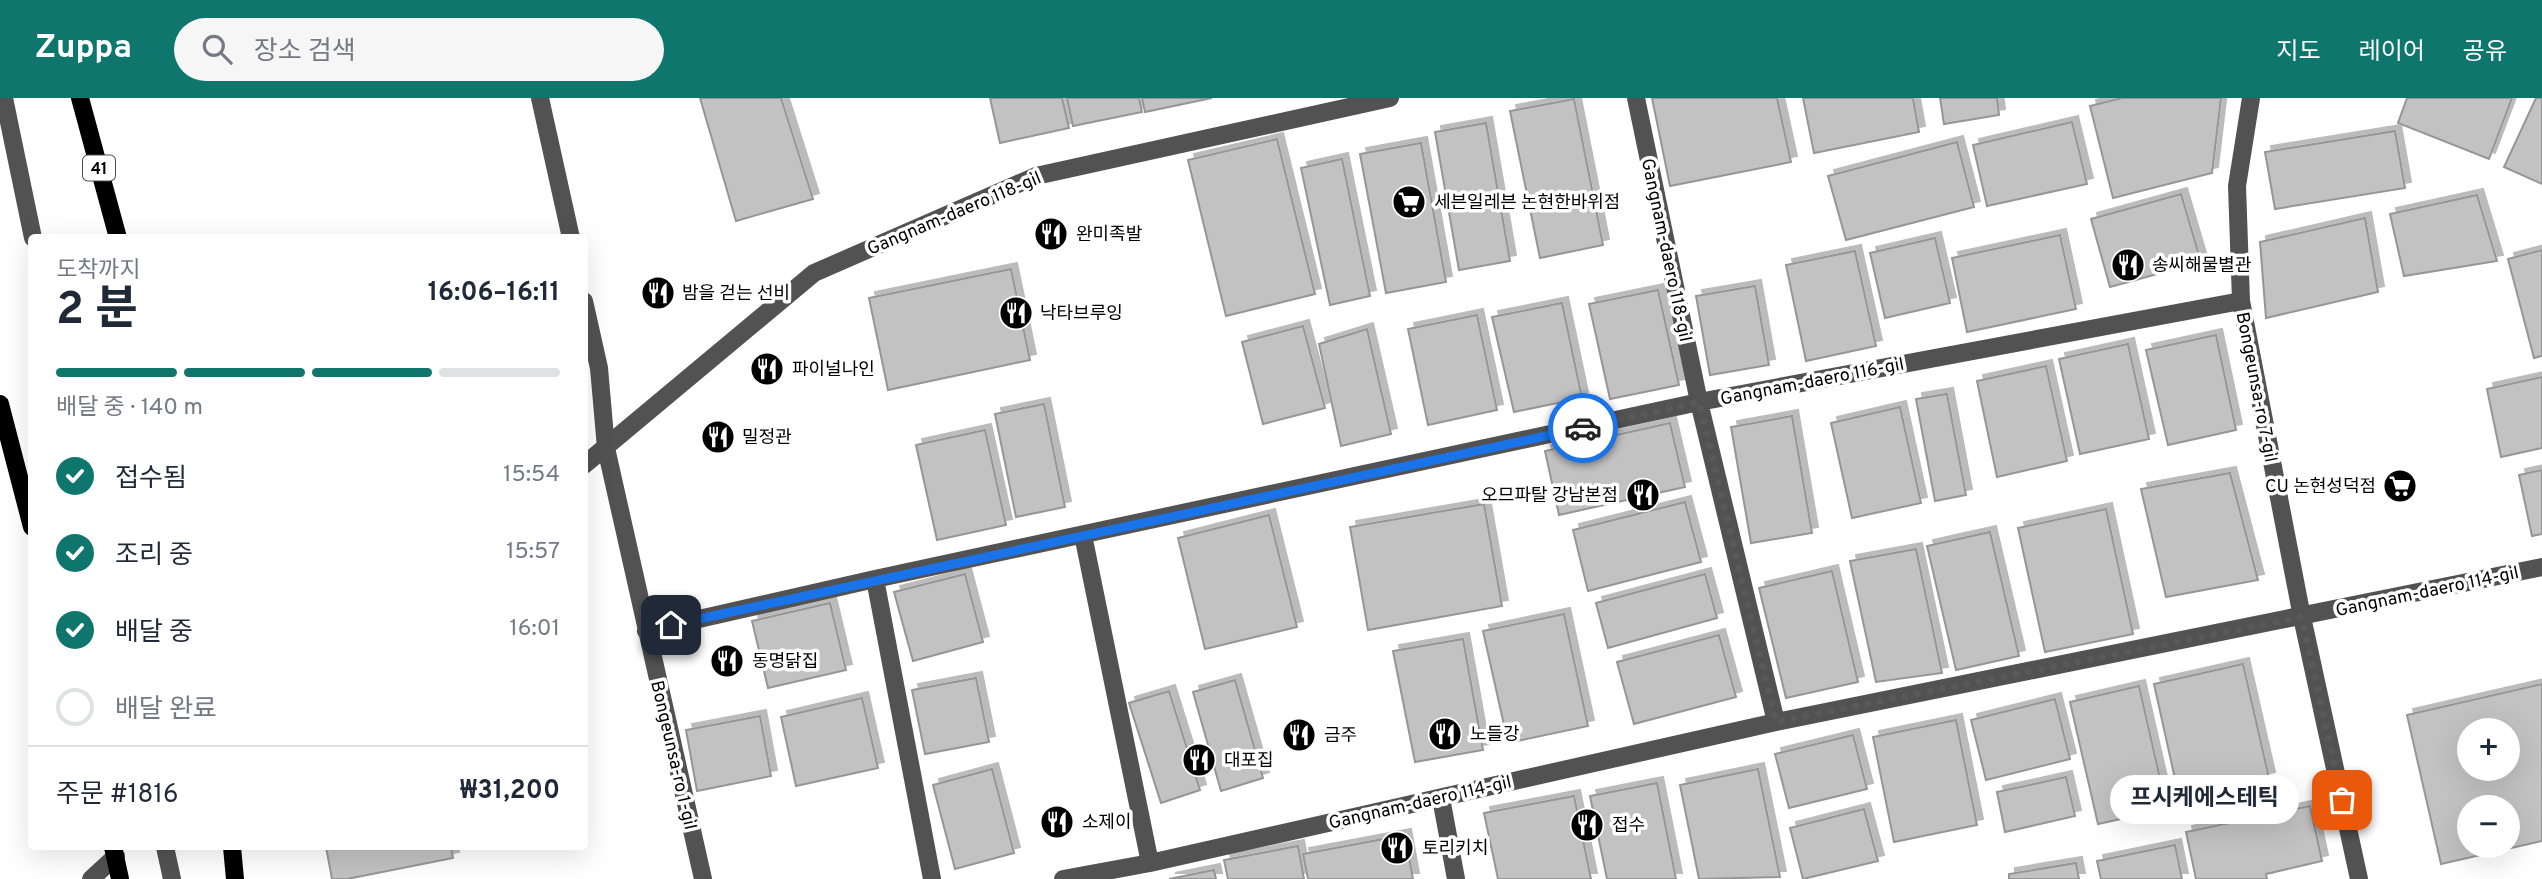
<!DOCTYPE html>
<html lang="ko">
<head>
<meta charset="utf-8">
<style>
	:root { --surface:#fff; --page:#f6f6f7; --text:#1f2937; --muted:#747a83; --line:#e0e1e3; --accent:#0f766e }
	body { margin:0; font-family:Overpass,"Noto Sans KR",sans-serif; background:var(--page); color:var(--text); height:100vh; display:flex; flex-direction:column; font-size:26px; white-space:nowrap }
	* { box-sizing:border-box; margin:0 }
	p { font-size:23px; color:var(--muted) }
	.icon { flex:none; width:38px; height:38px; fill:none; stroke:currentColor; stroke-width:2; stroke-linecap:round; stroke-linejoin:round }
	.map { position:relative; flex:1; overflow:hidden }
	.panel { position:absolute; left:28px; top:136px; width:560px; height:616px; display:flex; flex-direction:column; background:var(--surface); border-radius:7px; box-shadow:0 7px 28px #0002 }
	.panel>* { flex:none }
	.fabs { position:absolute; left:2457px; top:620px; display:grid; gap:14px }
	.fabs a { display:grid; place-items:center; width:63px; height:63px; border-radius:50%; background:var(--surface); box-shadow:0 7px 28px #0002; font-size:35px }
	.pin { position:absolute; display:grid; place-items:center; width:60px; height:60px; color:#fff; margin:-30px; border-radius:14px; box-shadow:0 4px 10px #0006 }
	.courier { position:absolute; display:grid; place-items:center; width:70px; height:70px; margin:-35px; border:5px solid #1a73e8; border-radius:50%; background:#fff; color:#222; box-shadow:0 2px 9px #0007 }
	.bubble { position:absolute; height:49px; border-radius:24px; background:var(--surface); box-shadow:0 7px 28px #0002; font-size:23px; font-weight:700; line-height:49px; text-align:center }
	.head em { font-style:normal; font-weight:700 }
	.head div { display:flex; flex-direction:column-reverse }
	.head { display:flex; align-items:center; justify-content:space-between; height:119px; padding:0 28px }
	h1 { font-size:46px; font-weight:700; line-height:52px }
	.bar { display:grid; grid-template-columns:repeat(4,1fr); gap:10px 7px; align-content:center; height:84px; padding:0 28px }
	.bar i { height:9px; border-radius:5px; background:var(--line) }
	.bar .active { background:var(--accent) }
	.bar p { grid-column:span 4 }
	.line { display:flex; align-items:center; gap:18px; padding:0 28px; border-top:2px solid var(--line) }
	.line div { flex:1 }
	ol { padding:0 28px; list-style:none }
	li { display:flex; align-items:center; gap:21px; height:77px }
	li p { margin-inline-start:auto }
	li .icon { padding:7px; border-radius:50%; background:var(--accent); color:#fff; stroke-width:4 }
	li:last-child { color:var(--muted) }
	li i { width:38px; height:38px; border:4px solid var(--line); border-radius:50% }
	header { display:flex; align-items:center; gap:42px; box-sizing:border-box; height:98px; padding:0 35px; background:var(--accent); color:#fff }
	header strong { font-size:33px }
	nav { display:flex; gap:38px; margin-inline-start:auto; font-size:24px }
	.search { width:490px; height:63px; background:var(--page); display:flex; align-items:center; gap:18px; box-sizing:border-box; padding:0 24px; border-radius:38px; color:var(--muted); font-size:26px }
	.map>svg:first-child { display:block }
	.building { fill:#c2c2c2; stroke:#969696; stroke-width:2; fill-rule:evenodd; filter:url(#shadow) }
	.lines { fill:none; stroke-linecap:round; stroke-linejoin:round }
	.minor { stroke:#525252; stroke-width:18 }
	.major { stroke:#000; stroke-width:18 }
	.done { stroke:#595959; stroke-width:7; stroke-dasharray:0 12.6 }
	.route { stroke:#1a73e8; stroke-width:9 }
	.labels { text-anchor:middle; stroke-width:7; stroke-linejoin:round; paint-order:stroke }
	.shield { fill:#fff; stroke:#4c4c4c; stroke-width:2 }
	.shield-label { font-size:16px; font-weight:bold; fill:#000 }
	.poi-label { font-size:18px; fill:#000; stroke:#fff; text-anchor:start }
	.street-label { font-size:18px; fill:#000; stroke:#fff }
</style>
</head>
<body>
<header>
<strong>Zuppa</strong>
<div class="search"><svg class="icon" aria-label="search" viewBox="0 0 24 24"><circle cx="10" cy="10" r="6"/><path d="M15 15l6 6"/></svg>장소 검색</div>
<nav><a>지도</a><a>레이어</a><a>공유</a></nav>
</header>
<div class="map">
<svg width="2542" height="781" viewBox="0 0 2542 781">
	<defs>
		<filter id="shadow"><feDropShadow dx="6" dy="-6" stdDeviation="0" flood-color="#0004"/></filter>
	</defs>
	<rect width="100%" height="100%" fill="#fff"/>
	<path class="building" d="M700,0H781L813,101L736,123Z
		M990,0H1062L1069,30L1000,45Z
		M1067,0H1139L1142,14L1073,28Z
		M1142,0H1212L1145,14Z
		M1652,0H1777L1791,64L1670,88Z
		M1803,0H1913L1919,34L1814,55Z
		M1940,0H1997L1999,17L1944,26Z
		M2122,0H2221L2212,75L2113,100L2090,8Z
		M2407,0H2512L2489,61L2398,25Z
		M2536,0H2542V86L2504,69Z
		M1574,1L1603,147L1540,160L1510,13Z
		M2072,24L2087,86L1987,108L1973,47Z
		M1486,25L1510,163L1459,172L1435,34Z
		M2395,33L2405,90L2275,111L2265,54Z
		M1277,41L1315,196L1226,218L1188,62Z
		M1957,44L1974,109L1846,142L1828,78Z
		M1421,45L1446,184L1386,195L1360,56Z
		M1342,61L1370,198L1330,207L1301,70Z
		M2181,96L2201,164L2110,189L2091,121Z
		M2477,97L2497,163L2404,178L2390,116Z
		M2365,120L2378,194L2266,220L2260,144Z
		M2060,137L2076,211L1967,234L1952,160Z
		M1935,140L1950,205L1885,220L1870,155Z
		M2542,152V258L2534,260L2508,161Z
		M1855,153L1876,248L1806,263L1786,167Z
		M1011,171L1030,262L888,292L869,200Z
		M1755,188L1769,267L1710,277L1696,198Z
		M1658,192L1679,287L1610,301L1589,206Z
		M1562,205L1582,300L1514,314L1492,219Z
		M1477,217L1497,312L1428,327L1408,231Z
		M1303,228L1325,310L1263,326L1242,244Z
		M1367,231L1391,336L1341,348L1319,246Z
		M2216,237L2236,332L2168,347L2146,252Z
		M2128,246L2149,341L2080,356L2059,261Z
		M2046,268L2067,363L1997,379L1977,283Z
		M2542,279V350L2501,359L2487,291Z
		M1947,296L1966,397L1935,403L1916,301Z
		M1044,306L1065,409L1016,419L995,316Z
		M1900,309L1921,405L1852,420L1831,325Z
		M1792,318L1812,435L1751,445L1731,329Z
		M1670,325L1685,389L1559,417L1545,353Z
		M985,332L1006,427L937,442L916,347Z
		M2542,372V436L2532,438L2519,377Z
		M2230,375L2258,482L2166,499L2141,391Z
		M1685,404L1701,464L1588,493L1573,432Z
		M1484,406L1502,508L1368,532L1350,429Z
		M2106,411L2133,536L2045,554L2018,430Z
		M1269,417L1297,529L1205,551L1178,440Z
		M1990,434L2019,558L1956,572L1927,448Z
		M1916,451L1942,575L1876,584L1850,463Z
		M1832,473L1858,584L1786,600L1759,490Z
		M965,476L983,544L913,563L894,494Z
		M1705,476L1717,520L1608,550L1596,505Z
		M830,505L846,572L768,590L752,523Z
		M1564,516L1588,628L1508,645L1483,533Z
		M1719,537L1736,599L1634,626L1617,564Z
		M1463,541L1483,652L1415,664L1393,553Z
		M2243,566L2269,680L2179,699L2154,586Z
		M976,580L989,644L925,656L912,592Z
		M1235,582L1263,680L1221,693L1193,594Z
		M2542,586V743L2441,766L2407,617ZM2469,632H2508V670H2469ZM2469,709H2508V747H2469Z
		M2139,588L2167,711L2098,726L2070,604Z
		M1169,593L1200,692L1161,705L1129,605Z
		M862,600L878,670L796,688L781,619Z
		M2055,601L2070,661L1986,682L1971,622Z
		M760,618L771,678L697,693L686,632Z
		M1956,622L1977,727L1894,744L1873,639Z
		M1853,637L1867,691L1789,710L1775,656Z
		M992,671L1014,755L955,771L933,687Z
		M1758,671L1780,779L1699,781L1680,687Z
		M2066,679L2075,718L2005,734L1997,694Z
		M1657,685L1676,781H1607L1590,698Z
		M1574,698L1591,781H1498L1484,715Z
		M2310,708L2322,763L2266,776L2267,781H2196L2186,734Z
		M1864,711L1878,763L1803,781L1790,730Z
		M1405,737L1413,781H1308L1303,756Z
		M2175,747L2182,781H2101L2097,763Z
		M1298,748L1304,781H1228L1224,762Z
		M326,749H451L453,760L347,781H332Z
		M2076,765L2079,781H2009V776Z
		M1214,772L1216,781H1169Z"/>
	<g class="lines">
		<path class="minor" d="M4,0L33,140
			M540,0L571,140
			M1636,0L1699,304L1776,624
			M2251,0L2237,88L2241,203L2302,519L2359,781
			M584,203L599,270L606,350L703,781
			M584,367L814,175L1036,78L1390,0
			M1083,437L1150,765
			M875,481L932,781
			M646,533L875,481L1699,304L2241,203
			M1441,700L1456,781
			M165,749L172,781
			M91,781L116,758
			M1063,781L1150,765L1776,624L2542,469"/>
		<path class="major" d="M80,0L118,140
			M0,306L32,429
			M113,749L120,781
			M232,749L235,781"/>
	</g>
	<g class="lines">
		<path class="done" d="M1583,330L1699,304L1776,624L2302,519L2342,702"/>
		<path class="route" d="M671,527L1583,330"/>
	</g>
	<defs>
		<symbol id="supermarket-disc" viewBox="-11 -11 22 22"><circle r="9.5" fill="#000" stroke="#fff"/><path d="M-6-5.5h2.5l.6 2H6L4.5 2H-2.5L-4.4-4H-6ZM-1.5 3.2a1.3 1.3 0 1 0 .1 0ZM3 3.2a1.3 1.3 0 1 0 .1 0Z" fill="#fff"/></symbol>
		<symbol id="restaurant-disc" viewBox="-11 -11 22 22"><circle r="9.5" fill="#000" stroke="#fff"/><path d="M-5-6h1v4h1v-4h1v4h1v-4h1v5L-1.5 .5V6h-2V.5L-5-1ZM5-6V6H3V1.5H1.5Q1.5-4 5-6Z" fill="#fff"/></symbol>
	</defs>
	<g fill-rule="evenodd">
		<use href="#supermarket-disc" x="1390" y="85" width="38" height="38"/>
		<use href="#restaurant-disc" x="1032" y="117" width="38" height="38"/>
		<use href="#restaurant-disc" x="2109" y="148" width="38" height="38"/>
		<use href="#restaurant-disc" x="639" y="176" width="38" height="38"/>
		<use href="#restaurant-disc" x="997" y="196" width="38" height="38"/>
		<use href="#restaurant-disc" x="748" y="252" width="38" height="38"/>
		<use href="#restaurant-disc" x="699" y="320" width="38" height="38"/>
		<use href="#supermarket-disc" x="2381" y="369" width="38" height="38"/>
		<use href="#restaurant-disc" x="1624" y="378" width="38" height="38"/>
		<use href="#restaurant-disc" x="708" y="544" width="38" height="38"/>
		<use href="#restaurant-disc" x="1426" y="617" width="38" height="38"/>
		<use href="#restaurant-disc" x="1280" y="618" width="38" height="38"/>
		<use href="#restaurant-disc" x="1180" y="643" width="38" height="38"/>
		<use href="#restaurant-disc" x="1038" y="705" width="38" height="38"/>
		<use href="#restaurant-disc" x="1568" y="708" width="38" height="38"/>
		<use href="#restaurant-disc" x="1378" y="731" width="38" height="38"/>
	</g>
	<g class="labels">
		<rect class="shield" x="83" y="57.5" width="32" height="25" rx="5"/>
		<g class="shield-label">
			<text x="99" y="76">41</text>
		</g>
		<g class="poi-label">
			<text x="1434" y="110">세븐일레븐 논현한바위점</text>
			<text x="1076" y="142">완미족발</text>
			<text x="2152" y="173">송씨해물별관</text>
			<text x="682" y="201">밤을 걷는 선비</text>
			<text x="1040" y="221">낙타브루잉</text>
			<text x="792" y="277">파이널나인</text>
			<text x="742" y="345">밀정관</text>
			<text x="2376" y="394" text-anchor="end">CU 논현성덕점</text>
			<text x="1618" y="403" text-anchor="end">오므파탈 강남본점</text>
			<text x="752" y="569">동명닭집</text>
			<text x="1470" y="642">노들강</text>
			<text x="1324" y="643">금주</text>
			<text x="1224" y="668">대포집</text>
			<text x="1082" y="730">소제이</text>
			<text x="1612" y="733">접수</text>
			<text x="1422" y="756">토리키치</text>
		</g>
		<g class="street-label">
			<text transform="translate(954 115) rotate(-23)" y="6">Gangnam-daero 118-gil</text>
			<text transform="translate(1667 152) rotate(78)" y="6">Gangnam-daero 118-gil</text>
			<text transform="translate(1812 283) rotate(-11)" y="6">Gangnam-daero 116-gil</text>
			<text transform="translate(2257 289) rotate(79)" y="6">Bongeunsa-ro 7-gil</text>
			<text transform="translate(2427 493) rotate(-12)" y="6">Gangnam-daero 114-gil</text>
			<text transform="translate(674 657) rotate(77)" y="6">Bongeunsa-ro 1-gil</text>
			<text transform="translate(1420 704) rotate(-13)" y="6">Gangnam-daero 114-gil</text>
		</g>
	</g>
</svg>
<div class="fabs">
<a>+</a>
<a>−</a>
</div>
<div class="pin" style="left:2342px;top:702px;background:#ea580c"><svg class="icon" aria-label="bag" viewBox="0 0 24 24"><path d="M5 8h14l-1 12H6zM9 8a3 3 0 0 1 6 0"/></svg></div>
<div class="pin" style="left:671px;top:527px;background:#1f2937"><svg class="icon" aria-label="home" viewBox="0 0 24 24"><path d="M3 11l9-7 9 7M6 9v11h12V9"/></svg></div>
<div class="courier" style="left:1583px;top:330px"><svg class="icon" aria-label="car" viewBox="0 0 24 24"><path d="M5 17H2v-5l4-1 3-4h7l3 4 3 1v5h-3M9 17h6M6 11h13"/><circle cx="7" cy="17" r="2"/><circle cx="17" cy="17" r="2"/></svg></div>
<div class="bubble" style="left:2110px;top:677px;width:189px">프시케에스테틱</div>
<section class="panel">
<div class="head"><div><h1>2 분</h1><p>도착까지</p></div><em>16:06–16:11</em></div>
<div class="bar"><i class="active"></i><i class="active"></i><i class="active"></i><i></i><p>배달 중 · 140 m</p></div>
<ol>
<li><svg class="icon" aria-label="check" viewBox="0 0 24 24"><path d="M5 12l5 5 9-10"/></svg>접수됨<p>15:54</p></li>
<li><svg class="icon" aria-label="check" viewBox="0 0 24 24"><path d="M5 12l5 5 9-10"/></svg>조리 중<p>15:57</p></li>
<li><svg class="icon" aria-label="check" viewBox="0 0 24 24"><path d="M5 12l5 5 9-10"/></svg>배달 중<p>16:01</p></li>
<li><i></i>배달 완료</li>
</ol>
<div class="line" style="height:91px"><div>주문 #1816</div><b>₩31,200</b></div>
</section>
</div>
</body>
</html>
